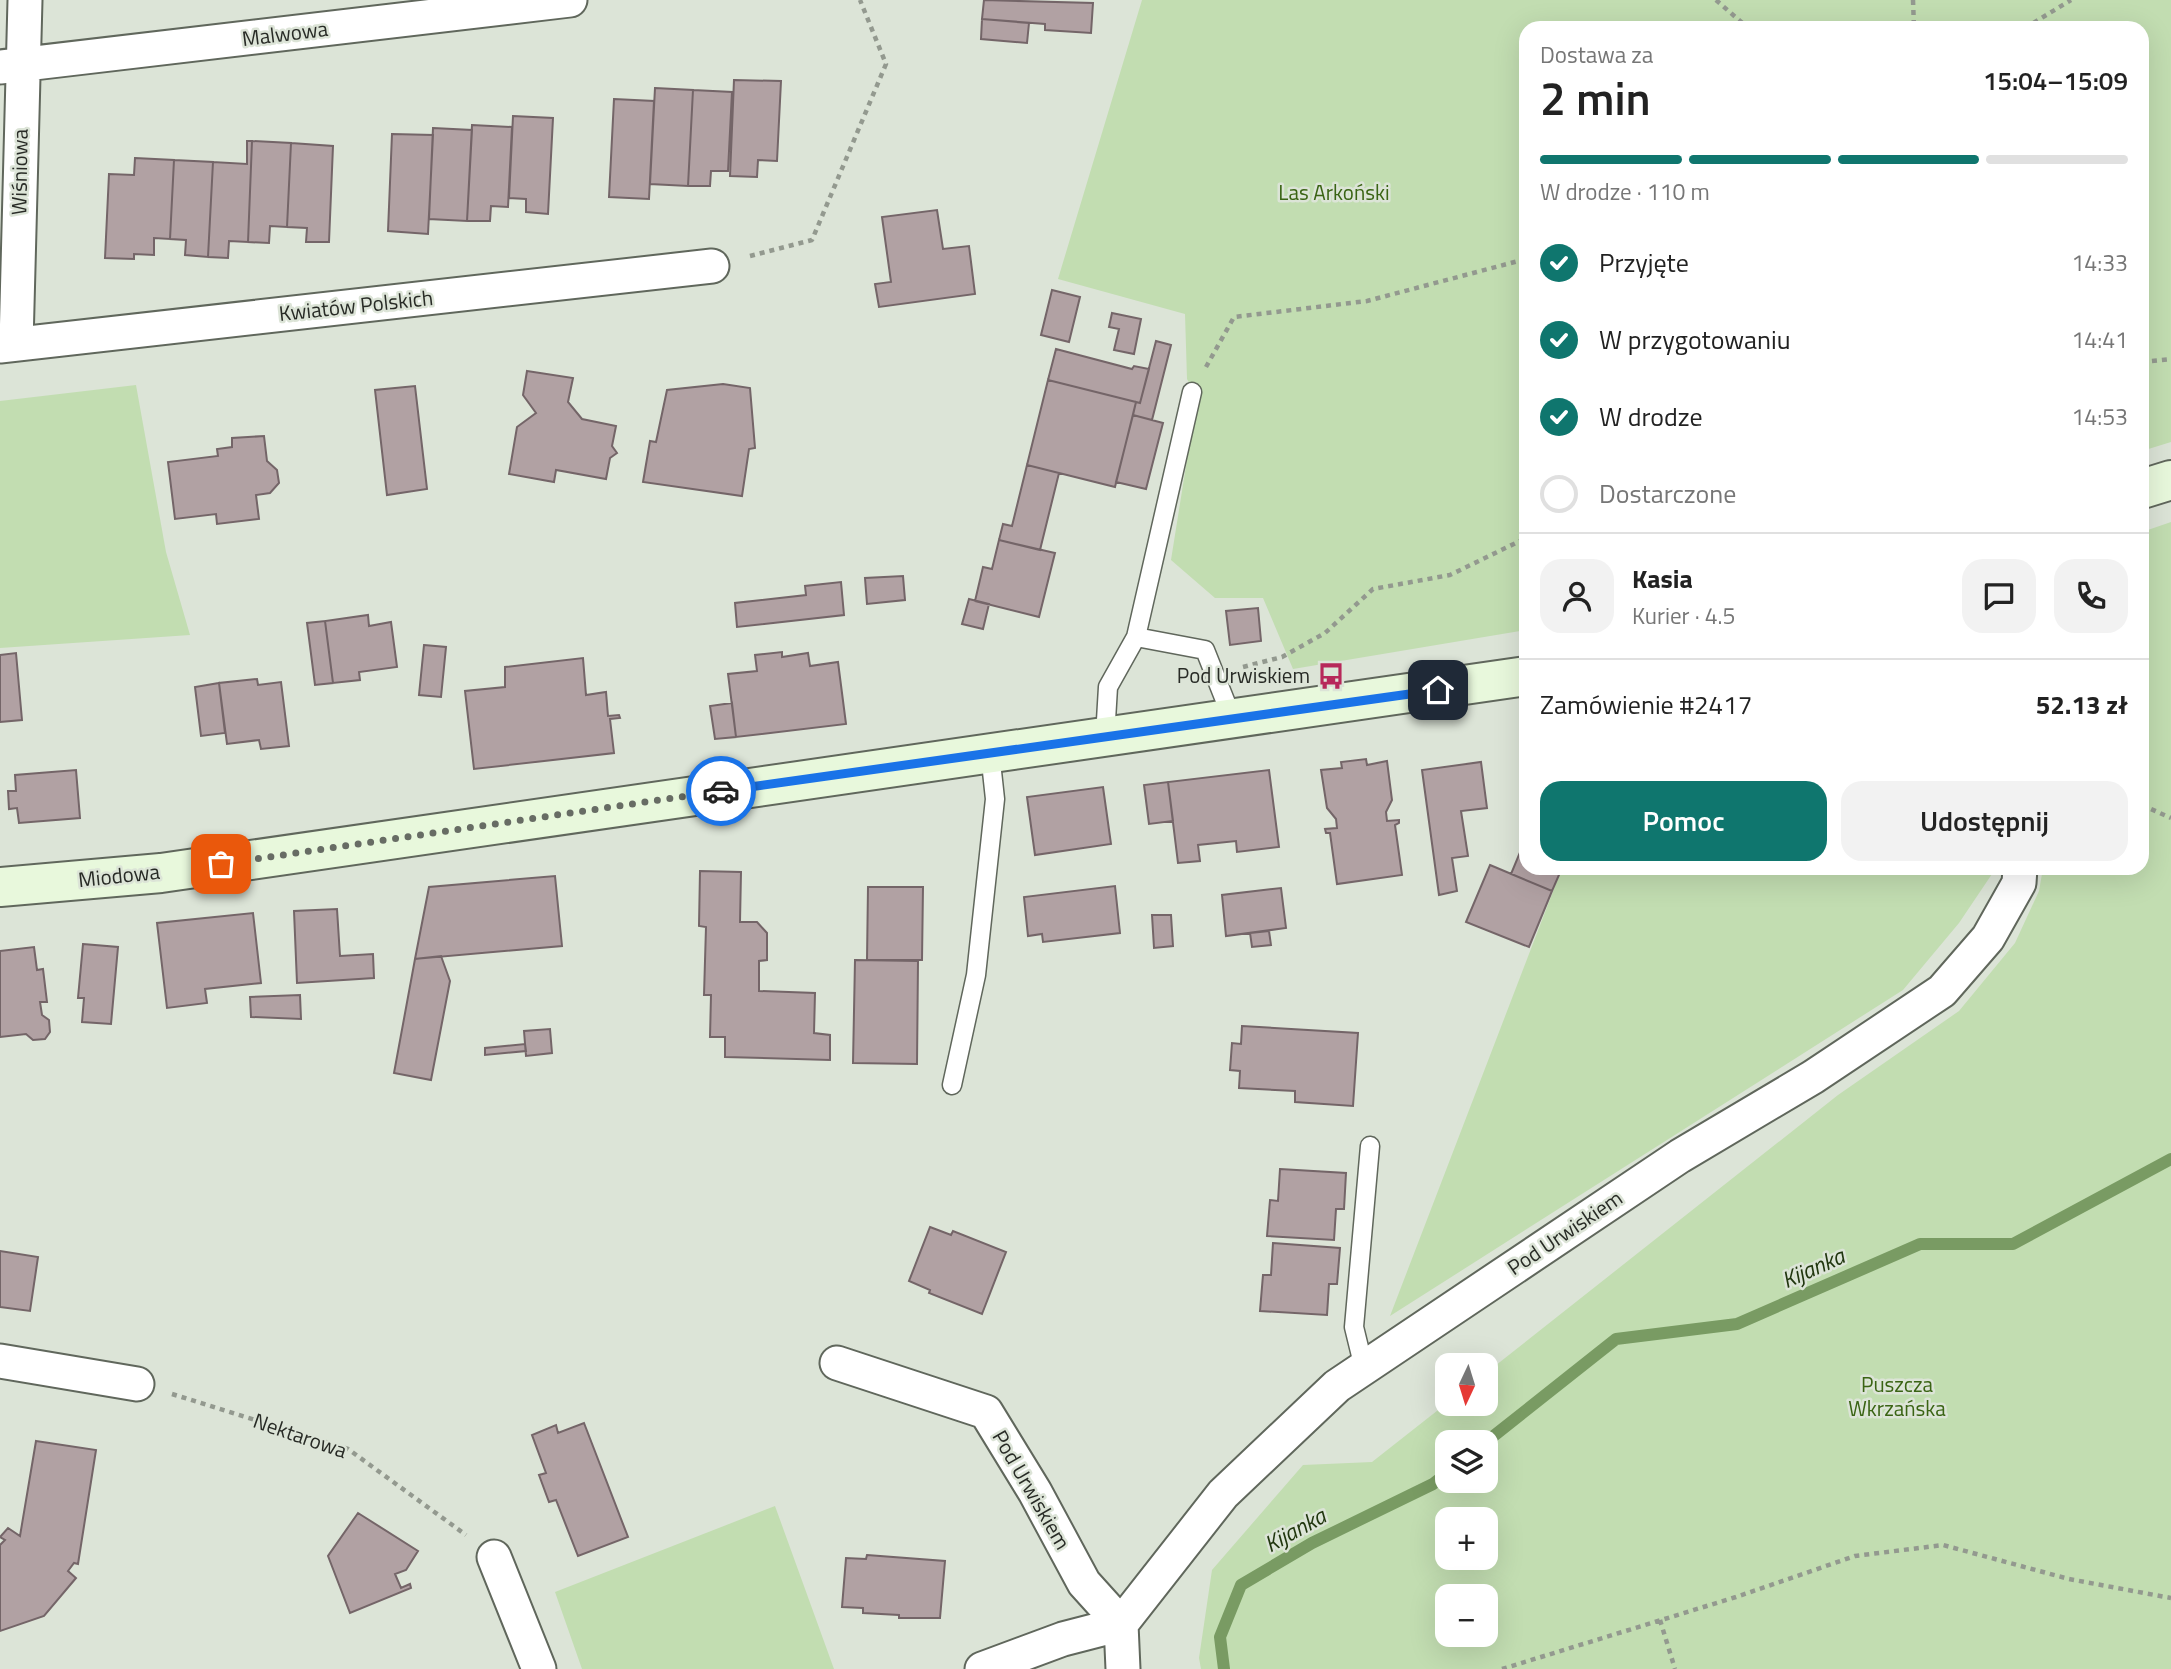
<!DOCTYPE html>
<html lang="pl">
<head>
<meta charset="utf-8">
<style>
	:root { --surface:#fff; --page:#f2f2f2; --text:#222; --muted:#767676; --line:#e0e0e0; --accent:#0f766e }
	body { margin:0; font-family:"Titillium Web",sans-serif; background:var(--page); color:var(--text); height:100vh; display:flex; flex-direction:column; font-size:26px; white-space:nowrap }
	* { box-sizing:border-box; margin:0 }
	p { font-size:23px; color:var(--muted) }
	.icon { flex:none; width:38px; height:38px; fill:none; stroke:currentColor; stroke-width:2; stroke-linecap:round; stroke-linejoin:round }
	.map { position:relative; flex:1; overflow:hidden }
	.side { position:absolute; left:1519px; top:21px; width:630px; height:854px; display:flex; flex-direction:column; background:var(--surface); border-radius:21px; box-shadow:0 7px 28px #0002 }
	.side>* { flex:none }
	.needle { width:46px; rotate:184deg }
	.fabs { position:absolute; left:1435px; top:1353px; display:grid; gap:14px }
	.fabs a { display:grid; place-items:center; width:63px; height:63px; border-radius:14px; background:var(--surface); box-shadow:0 7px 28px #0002; font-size:35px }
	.pin { position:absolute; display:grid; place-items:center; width:60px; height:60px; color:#fff; margin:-30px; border-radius:14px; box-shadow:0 4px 10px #0006 }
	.courier { position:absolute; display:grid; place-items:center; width:70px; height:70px; margin:-35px; border:5px solid #1a73e8; border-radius:50%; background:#fff; color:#222; box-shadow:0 2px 9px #0007 }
	.overview em { font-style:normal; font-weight:600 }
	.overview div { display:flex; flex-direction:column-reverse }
	.overview { display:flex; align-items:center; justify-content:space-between; height:119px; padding:0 21px }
	h1 { font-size:46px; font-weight:600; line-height:52px }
	.bar { display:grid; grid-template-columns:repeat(4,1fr); gap:10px 7px; align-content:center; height:84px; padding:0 21px }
	.bar i { height:9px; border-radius:5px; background:var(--line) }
	.bar .on { background:var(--accent) }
	.bar p { grid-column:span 4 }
	.line { display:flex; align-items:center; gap:18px; padding:0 21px; border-top:2px solid var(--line) }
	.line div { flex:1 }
	.round { display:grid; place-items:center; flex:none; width:74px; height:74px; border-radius:21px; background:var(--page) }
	ol { padding:0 21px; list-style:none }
	li { display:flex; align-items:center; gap:21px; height:77px }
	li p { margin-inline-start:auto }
	li .icon { padding:7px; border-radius:50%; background:var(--accent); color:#fff; stroke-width:4 }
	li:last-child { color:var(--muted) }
	li i { width:38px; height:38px; border:4px solid var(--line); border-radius:50% }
	.button { display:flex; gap:14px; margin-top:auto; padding:14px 21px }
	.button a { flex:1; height:80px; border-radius:21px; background:var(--accent); color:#fff; font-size:28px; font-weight:600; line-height:80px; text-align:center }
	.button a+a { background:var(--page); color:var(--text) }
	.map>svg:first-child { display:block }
	.green { fill:#c2ddb1; fill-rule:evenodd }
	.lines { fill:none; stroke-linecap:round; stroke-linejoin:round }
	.stream { stroke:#799b63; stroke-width:12 }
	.building { fill:#b1a1a3; stroke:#746568; stroke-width:2 }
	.lane-casing { stroke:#60675c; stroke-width:21 }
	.street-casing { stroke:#60675c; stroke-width:37 }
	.secondary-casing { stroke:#60675c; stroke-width:42 }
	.path { stroke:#93998f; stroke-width:4.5; stroke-dasharray:5 5; stroke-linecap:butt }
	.lane { stroke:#fff; stroke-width:18 }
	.street { stroke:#fff; stroke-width:33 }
	.secondary { stroke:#e8f8dc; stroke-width:38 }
	.done { stroke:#676c64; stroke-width:7; stroke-dasharray:0 12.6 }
	.route { stroke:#1a73e8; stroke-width:9 }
	.labels { text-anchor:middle; stroke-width:5; stroke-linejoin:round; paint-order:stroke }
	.street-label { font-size:21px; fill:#282b26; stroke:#dce4d7 }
	.park-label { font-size:21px; fill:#3a6414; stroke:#dce4d7 }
	.poi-label { font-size:21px; fill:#282b26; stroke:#dce4d7; text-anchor:end }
	.water-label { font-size:23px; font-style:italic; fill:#20360e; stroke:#dce4d7 }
</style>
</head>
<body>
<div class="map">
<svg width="2171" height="1669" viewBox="0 0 2171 1669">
	<rect width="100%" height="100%" fill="#dce4d7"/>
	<path class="green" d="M1142,0H2171V442L2142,451V28H1526V630L1293,669L1263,598H1215L1171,560L1197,397L1187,379L1185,314L1058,279Z
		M136,385L166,552L190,635L0,648V401Z
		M2171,522V1669H1201L1199,1658L1212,1570L1303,1465L1372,1462L1447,1403L1486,1404V1373L1838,1095L1959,1011L2015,943L2039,891L2043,868H2142V532ZM1447,1442H1486V1480H1447ZM1486,1519V1558H1447V1519ZM1486,1596V1634H1447V1596Z
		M1562,868H1992V874L1959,923L1903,990L1390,1316Z
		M775,1506L834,1669H582L555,1592Z"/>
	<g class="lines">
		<path class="stream" d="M1486,1442L1616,1339L1737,1324L1920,1244H2013L2171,1159
			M1224,1669L1220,1637L1241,1585L1312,1543L1433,1484L1447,1473"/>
	</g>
	<path class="building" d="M984,0L1093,3L1091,33L1045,30V24L982,19Z
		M982,19L1029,23L1027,43L981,39Z
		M734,80L781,81L777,161L758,160L757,177L730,176Z
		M655,88L693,90L688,186L650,184Z
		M693,90L732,92L728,171H711L710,186H688Z
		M614,99L654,101L649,199L609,197Z
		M513,116L553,118L548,214L526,212V199L509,198Z
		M472,125L512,127L508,207L491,206L490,221H467Z
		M433,128L472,130L467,221L429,219Z
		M392,134L433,135L428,234L388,231Z
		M247,141H252L248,242L229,241L228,258L208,257L213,162L247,164Z
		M252,141L291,143L287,227L270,226L269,243L248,242Z
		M291,143L333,146L329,242H306L307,228L287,227Z
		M135,158L174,160L170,239L154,238V255L134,254V259L105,258L109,174L134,175Z
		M174,160L213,162L208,257L185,255L186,240L170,239Z
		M937,210L943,249L969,246L975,294L879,307L875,284L891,282L882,217Z
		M1052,290L1080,297L1069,342L1041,335Z
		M1112,313L1141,319L1134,354L1114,350L1119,329L1109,327Z
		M1156,341L1171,345L1152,420L1133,415L1136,402L1140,403Z
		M1056,349L1132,369L1134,366L1149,369L1140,403L1048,380Z
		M527,371L573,378L568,402L582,419L616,426L612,446L617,453L610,458L606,479L556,470L554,482L509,474L517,427L536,413L523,395Z
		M1048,380L1136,402L1115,487L1027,465Z
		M723,384L750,388L755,448L749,449L742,496L643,482L650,441L656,442L667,390Z
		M415,386L427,489L387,495L375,390Z
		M1133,415L1163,423L1146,489L1116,482Z
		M264,436L267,461L277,470L279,483L270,493L256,495L259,519L217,524L216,514L175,519L168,462L218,456L217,449L232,447V438Z
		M1027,465L1059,473L1040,550L999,540L1003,524L1012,526Z
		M999,540L1055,553L1039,617L975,601L983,567L992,569Z
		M903,576L905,600L867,604L865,578Z
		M841,582L844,615L737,627L735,603L806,595L805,586Z
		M969,599L989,604L983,629L962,624Z
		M1258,608L1261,641L1230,645L1226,611Z
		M368,615L369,626L391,622L397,667L359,672L360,680L333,683L325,621Z
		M325,621L333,683L315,685L307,623Z
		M424,645L446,647L441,697L419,695Z
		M782,652V657L808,653L810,666L838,662L846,724L736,737L728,674L757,671L755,655Z
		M16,653L22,720L0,722V655Z
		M583,658L586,695L606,692L608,716L619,715L620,718L610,719L614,753L474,769L465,691L505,687V667Z
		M257,679L258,685L281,682L289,746L261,749L259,740L227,744L219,683Z
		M219,683L225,733L201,736L195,687Z
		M732,703L736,737L715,739L710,706Z
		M1366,759L1367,765L1387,761L1392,800L1386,812L1387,821L1399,820V823L1395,825L1402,875L1337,884L1330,833H1326L1325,829L1337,828L1336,819L1327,808L1321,770L1342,768L1341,762Z
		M1481,762L1487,808L1461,811L1468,856L1452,858L1457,891L1439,895L1422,770Z
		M76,770L80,818L19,823L17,808L9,809L8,791H16L15,775Z
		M1269,770L1279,847L1237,852L1236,841L1198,845L1200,861L1178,863L1168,782Z
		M1168,782L1173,821L1149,824L1144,785Z
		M1103,787L1111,844L1035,855L1027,797Z
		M1526,838V868H1562L1552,891L1511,874Z
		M1490,865L1552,891L1529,947L1466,922Z
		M700,871L741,872L740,922H757L767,933V960L759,961V991L815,993L814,1033L830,1035V1060L725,1057V1037H710L711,995H704L706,927L699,926Z
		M555,876L562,946L415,959L429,887Z
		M1115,886L1120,933L1043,942L1042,934L1028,936L1024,897Z
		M868,887H923L922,960H867Z
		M1281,888L1286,928L1226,936L1222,895Z
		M337,909L340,956L373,954L374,978L297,983L294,911Z
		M253,913L261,983L205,989L207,1003L167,1008L157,923Z
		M1152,915H1171L1173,946L1154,948Z
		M1269,931L1271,945L1252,947L1250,933Z
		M83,944L118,947L111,1024L82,1022L84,998H78Z
		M34,947L37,970L43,969L47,1002H40L42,1015L49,1020L50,1032L45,1039L33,1040L26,1034L0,1037V951Z
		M441,956L450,981L431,1080L394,1073L415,959Z
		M855,960L918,961L917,1064L853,1063Z
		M300,995L301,1019L251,1017L250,997Z
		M1242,1026L1358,1033L1353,1106L1295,1102V1091L1239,1088L1240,1071L1230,1070L1232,1043L1241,1044Z
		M550,1029L552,1053L526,1056L524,1031Z
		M525,1044L526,1051L485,1055V1048Z
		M1280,1169L1346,1173L1344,1209H1336L1334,1240L1267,1236L1270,1200L1278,1201Z
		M930,1227L951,1235L953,1231L1006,1252L982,1314L929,1293L930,1290L909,1281Z
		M1273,1243L1340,1248L1337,1284H1329L1327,1315L1260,1311L1263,1275H1271Z
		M0,1251L38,1257L30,1311L0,1307Z
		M584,1423L628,1537L578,1556L556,1500L549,1502L539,1475L546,1473L532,1435L556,1425L558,1433Z
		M36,1441L96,1450L78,1564L74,1563L68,1571L76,1578L44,1616L0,1631V1545L5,1540L0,1537L8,1528L20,1536Z
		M358,1513L418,1551L406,1570L395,1574L401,1588L410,1584L411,1588L350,1613L328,1556Z
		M867,1555L945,1561L940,1618H899V1615L863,1613V1608L842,1607L846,1558L866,1559Z"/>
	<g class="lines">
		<defs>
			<path id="lane" d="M1136,637L1205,650L1232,718
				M1105,737L1108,687L1136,637L1192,392
				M952,1085L976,975L995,799L990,753
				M1364,1368L1354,1327L1370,1146"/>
			<path id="street" d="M0,67L570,0
				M16,344L25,0
				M0,346L712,266
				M0,1361L137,1384
				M837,1363L986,1412L1035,1492L1084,1583L1121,1624L1063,1639L982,1669
				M494,1557L539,1669
				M1123,1669L1121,1624L1223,1494L1337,1386L1680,1156L1813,1077L1942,991L1988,938L2019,883L2020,868"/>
			<path id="secondary" d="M2142,489L2171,480
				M0,887L161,873L1526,676"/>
		</defs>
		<use href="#lane" class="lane-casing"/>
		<use href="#street" class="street-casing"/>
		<use href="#secondary" class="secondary-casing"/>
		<path class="path" d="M1716,0L1748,28
			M1913,0L1914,28
			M2025,28L2071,0
			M750,256L812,240L886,64L860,0
			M2142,362L2171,359
			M1206,367L1234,317L1367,301L1526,259
			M1243,667L1282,657L1325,633L1373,589L1450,575L1526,538
			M2142,805L2171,818
			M172,1394L348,1449L466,1535
			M1660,1620L1675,1669
			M1502,1669L1736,1597L1855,1556L1943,1545L2069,1579L2171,1598"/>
		<use href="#lane" class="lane"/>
		<use href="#street" class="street"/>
		<use href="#secondary" class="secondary"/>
	</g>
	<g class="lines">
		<path class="done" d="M221,864L721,791"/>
		<path class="route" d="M721,791L1438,690"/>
	</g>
	<defs>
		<symbol id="bus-bare" viewBox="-9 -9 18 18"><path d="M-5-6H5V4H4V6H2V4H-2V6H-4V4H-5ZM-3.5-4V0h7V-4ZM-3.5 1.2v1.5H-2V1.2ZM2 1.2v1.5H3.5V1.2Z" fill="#b7285a" stroke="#dce4d7" stroke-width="2.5" paint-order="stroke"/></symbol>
	</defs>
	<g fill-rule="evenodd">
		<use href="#bus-bare" x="1312" y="657" width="38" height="38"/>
	</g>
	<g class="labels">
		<g class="street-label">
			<text transform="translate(285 34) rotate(-7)" y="7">Malwowa</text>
			<text transform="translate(20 172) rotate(-89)" y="7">Wiśniowa</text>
			<text transform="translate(356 306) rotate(-6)" y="7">Kwiatów Polskich</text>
			<text transform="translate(119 876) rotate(-6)" y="7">Miodowa</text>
			<text transform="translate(1565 1233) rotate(-34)" y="7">Pod Urwiskiem</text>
			<text transform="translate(300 1436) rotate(19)" y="7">Nektarowa</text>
			<text transform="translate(1031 1490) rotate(60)" y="7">Pod Urwiskiem</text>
		</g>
		<g class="park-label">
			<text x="1334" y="200">Las Arkoński</text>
			<text x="1897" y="1392">Puszcza<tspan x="1897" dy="24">Wkrzańska</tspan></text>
		</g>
		<g class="poi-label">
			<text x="1310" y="683">Pod Urwiskiem</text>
		</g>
		<g class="water-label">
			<text transform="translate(1813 1268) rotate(-24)" y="8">Kijanka</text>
			<text transform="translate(1295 1530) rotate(-29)" y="8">Kijanka</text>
		</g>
	</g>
</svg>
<div class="fabs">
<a><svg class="needle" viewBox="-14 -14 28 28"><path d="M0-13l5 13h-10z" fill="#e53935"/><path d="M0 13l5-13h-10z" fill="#767676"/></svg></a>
<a><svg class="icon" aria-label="layers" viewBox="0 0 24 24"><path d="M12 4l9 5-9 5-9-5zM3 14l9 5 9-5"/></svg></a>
<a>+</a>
<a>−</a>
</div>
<div class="pin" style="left:221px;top:864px;background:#ea580c"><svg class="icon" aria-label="bag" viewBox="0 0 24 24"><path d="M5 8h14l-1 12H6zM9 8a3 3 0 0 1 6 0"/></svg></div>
<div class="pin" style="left:1438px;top:690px;background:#1f2937"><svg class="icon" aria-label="home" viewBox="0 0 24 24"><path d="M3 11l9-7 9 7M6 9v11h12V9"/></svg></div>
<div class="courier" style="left:721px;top:791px"><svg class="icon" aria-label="car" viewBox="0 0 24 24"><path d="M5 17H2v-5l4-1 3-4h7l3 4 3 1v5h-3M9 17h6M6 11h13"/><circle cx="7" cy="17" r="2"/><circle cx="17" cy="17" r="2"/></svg></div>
<section class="side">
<div class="overview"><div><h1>2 min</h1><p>Dostawa za</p></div><em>15:04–15:09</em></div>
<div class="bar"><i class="on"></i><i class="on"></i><i class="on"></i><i></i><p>W drodze · 110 m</p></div>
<ol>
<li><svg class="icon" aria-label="check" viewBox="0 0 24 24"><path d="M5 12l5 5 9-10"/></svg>Przyjęte<p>14:33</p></li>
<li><svg class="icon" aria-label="check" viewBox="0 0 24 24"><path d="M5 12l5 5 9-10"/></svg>W przygotowaniu<p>14:41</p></li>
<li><svg class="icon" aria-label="check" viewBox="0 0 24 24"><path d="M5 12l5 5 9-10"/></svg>W drodze<p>14:53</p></li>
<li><i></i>Dostarczone</li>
</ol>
<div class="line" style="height:126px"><a class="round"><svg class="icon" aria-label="person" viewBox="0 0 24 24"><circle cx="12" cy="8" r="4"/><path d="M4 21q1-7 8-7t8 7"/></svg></a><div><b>Kasia</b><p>Kurier · 4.5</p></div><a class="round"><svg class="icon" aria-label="chat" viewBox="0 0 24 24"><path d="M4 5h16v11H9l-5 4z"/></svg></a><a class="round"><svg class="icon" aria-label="phone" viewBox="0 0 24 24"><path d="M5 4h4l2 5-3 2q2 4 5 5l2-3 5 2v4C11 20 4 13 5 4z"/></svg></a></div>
<div class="line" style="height:91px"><div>Zamówienie #2417</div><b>52.13 zł</b></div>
<div class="button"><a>Pomoc</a><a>Udostępnij</a></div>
</section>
</div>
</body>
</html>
